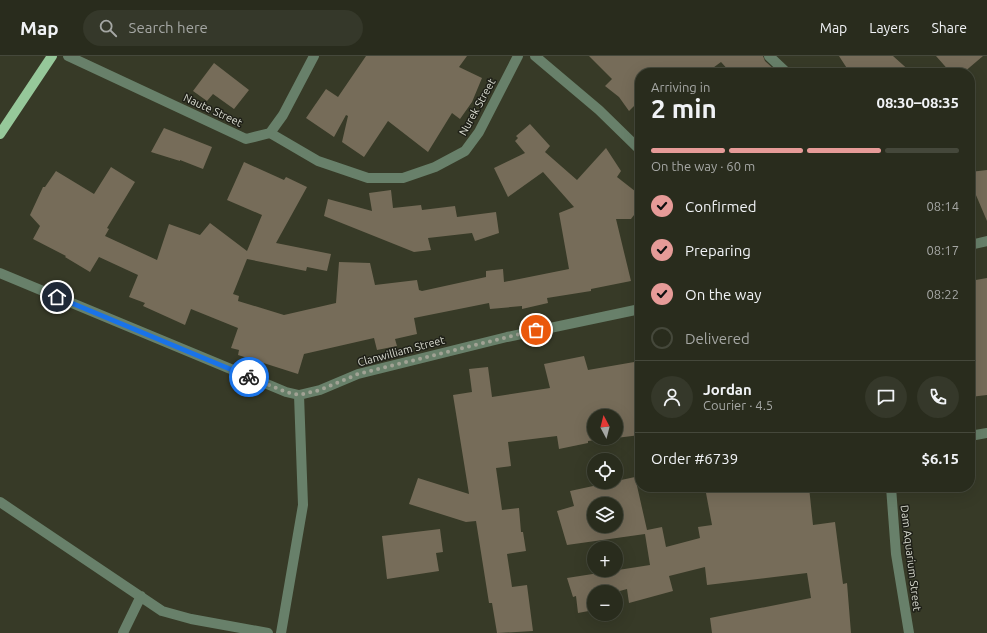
<!DOCTYPE html>
<html lang="en">
<head>
<meta charset="utf-8">
<style>
	:root { --surface:#292c1d; --page:#35382a; --text:#f1f3f6; --muted:#a5a7a4; --line:#45483b; --accent:#e69b98 }
	body { margin:0; font-family:Ubuntu,sans-serif; background:var(--page); color:var(--text); height:100vh; display:flex; flex-direction:column; font-size:15px; white-space:nowrap }
	* { box-sizing:border-box; margin:0 }
	p { font-size:13px; color:var(--muted) }
	.icon { flex:none; width:22px; height:22px; fill:none; stroke:currentColor; stroke-width:2; stroke-linecap:round; stroke-linejoin:round }
	.map { position:relative; flex:1; overflow:hidden }
	.side { position:absolute; left:635px; top:12px; width:340px; height:424px; display:flex; flex-direction:column; background:var(--surface); border-radius:16px; box-shadow:0 4px 16px #0002,0 0 0 1px var(--line) }
	.side>* { flex:none }
	.needle { width:26px; rotate:353deg }
	.fabs { position:absolute; left:587px; top:353px; display:grid; gap:8px }
	.fabs a { display:grid; place-items:center; width:36px; height:36px; border-radius:50%; background:var(--surface); box-shadow:0 4px 16px #0002,0 0 0 1px var(--line); font-size:20px }
	.pin { position:absolute; display:grid; place-items:center; width:34px; height:34px; color:#fff; margin:-17px; border:2px solid #fff; border-radius:50%; box-shadow:0 1px 4px #0007 }
	.courier { position:absolute; display:grid; place-items:center; width:40px; height:40px; margin:-20px; border:3px solid #1a73e8; border-radius:50%; background:#fff; color:#222; box-shadow:0 1px 5px #0007 }
	.overview em { font-style:normal; font-weight:600 }
	.overview div { display:flex; flex-direction:column-reverse }
	.overview { display:flex; align-items:center; justify-content:space-between; height:68px; padding:0 16px }
	h1 { font-size:26px; font-weight:600; line-height:30px }
	.bar { display:grid; grid-template-columns:repeat(4,1fr); gap:6px 4px; align-content:center; height:48px; padding:0 16px }
	.bar i { height:5px; border-radius:3px; background:var(--line) }
	.bar .on { background:var(--accent) }
	.bar p { grid-column:span 4 }
	.line { display:flex; align-items:center; gap:10px; padding:0 16px; border-top:1px solid var(--line) }
	.line div { flex:1 }
	.round { display:grid; place-items:center; flex:none; width:42px; height:42px; border-radius:21px; background:var(--page) }
	ol { padding:0 16px; list-style:none }
	li { display:flex; align-items:center; gap:12px; height:44px }
	li p { margin-inline-start:auto }
	li .icon { padding:4px; border-radius:50%; background:var(--accent); color:#111; stroke-width:4 }
	li:last-child { color:var(--muted) }
	li i { width:22px; height:22px; border:2px solid var(--line); border-radius:50% }
	header { display:flex; align-items:center; gap:24px; box-sizing:border-box; height:56px; padding:0 20px; background:var(--surface); border-bottom:1px solid var(--line) }
	header strong { font-size:19px }
	nav { display:flex; gap:22px; margin-inline-start:auto; font-size:14px }
	.search { width:280px; height:36px; background:var(--page); display:flex; align-items:center; gap:10px; box-sizing:border-box; padding:0 14px; border-radius:22px; color:var(--muted); font-size:15px }
	.map>svg:first-child { display:block }
	.building { fill:#766c59; fill-rule:evenodd }
	.lines { fill:none; stroke-linecap:round; stroke-linejoin:round }
	.minor { stroke:#68806a; stroke-width:10 }
	.major { stroke:#96c89a; stroke-width:10 }
	.done { stroke:#a0a294; stroke-width:4; stroke-dasharray:0 7.2 }
	.route { stroke:#1a73e8; stroke-width:5 }
	.labels { text-anchor:middle; stroke-width:3; stroke-linejoin:round; paint-order:stroke }
	.street-label { font-size:11px; fill:#d8dacf; stroke:#1f2018 }
</style>
</head>
<body>
<header>
<strong>Map</strong>
<div class="search"><svg class="icon" aria-label="search" viewBox="0 0 24 24"><circle cx="10" cy="10" r="6"/><path d="M15 15l6 6"/></svg>Search here</div>
<nav><a>Map</a><a>Layers</a><a>Share</a></nav>
</header>
<div class="map">
<svg width="987" height="577" viewBox="0 0 987 577">
	<rect width="100%" height="100%" fill="#373a27"/>
	<path class="building" d="M366,0H467L459,11L482,22L472,46L460,63L452,57L428,96L388,65L364,101L342,86L348,60L346,59L334,81L306,62L326,33L338,41Z
		M589,0H763L765,5L777,16L731,17L721,6L706,17H640V44L629,55L619,41L605,30L612,23Z
		M839,0H893L912,17H850Z
		M936,0H983L963,17H951Z
		M214,7L249,34L234,53L213,38L207,45L193,35Z
		M530,68L550,90L545,96L577,124L606,92L621,115L617,121L640,139V151L631,163H616L631,225L591,233V235L547,242L548,247L522,253V250L490,253L489,247L414,262L417,278L395,283L397,290L377,294L374,282L304,298L298,318L238,299L239,294L231,292L238,272L191,253L185,269L143,250L145,247L129,241L138,219L99,201L90,216L65,201L66,200L33,183L40,170L30,159L43,131H45L56,115L94,138L111,111L135,126L107,172L109,173L105,180L157,204L169,168L200,179L210,167L247,195L262,159L227,144L244,106L284,124L286,121L307,131L276,187L331,198L327,215L307,211L306,215L247,203L233,238L239,240L238,245L284,259L336,247L339,206L370,207L375,229L417,224L419,234L422,235L486,221V215L503,213L504,226L569,213L559,157L574,151L543,116L508,141L494,112L525,97L515,85L518,82L516,80Z
		M164,72L212,91L203,113L180,104V105L151,96Z
		M987,114V165L970,125V116Z
		M391,134L393,152L421,149L422,154L455,150L457,161L496,156L499,177L475,185L472,177L428,182L431,194L414,196L324,160L328,143L372,155L369,137Z
		M987,222V339L970,341V225Z
		M584,300L588,314L640,305V379L616,382V360H594V382H615L588,385V387L559,393L557,380L508,386L511,410L496,412L502,454L519,452L521,476H523L526,495L507,498L512,531L527,529L533,575L497,577L492,547H489L476,465L466,466L409,448L418,422L469,438L453,339L472,336L469,313L488,311L492,341L550,332L544,308Z
		M635,421L647,474L662,471L666,491L700,482L698,471L712,469L706,437L737,431L738,437L771,434V431H809L813,469L835,466L843,528L847,527L851,577H712L710,562L811,542L807,517L707,529L705,511L669,520L673,535L629,547L627,533L616,536H594V554L578,557L576,540L573,541L567,522L650,509L645,478L567,489L557,455L574,450L570,435ZM594,448H616V470H594Z
		M440,473L443,496L436,497L439,515L387,523L382,480Z"/>
	<g class="lines">
		<path class="minor" d="M68,0L246,83L270,77L283,59L314,0
			M535,0L599,54L640,94
			M769,0L787,17
			M270,77L318,105L368,122H403L435,111L465,95L479,76L518,0
			M970,189L987,185
			M0,217L286,336L299,339L320,334L358,318L507,281L640,253
			M970,380L987,377
			M891,431L896,498L909,577
			M0,446L162,555L191,563L268,577
			M123,577L141,540
			M281,577L303,449L299,339"/>
		<path class="major" d="M0,78L52,0"/>
	</g>
	<g class="lines">
		<path class="done" d="M249,321L286,336L299,339L320,334L358,318L536,274"/>
		<path class="route" d="M57,241L249,321"/>
	</g>
	<g class="labels">
		<g class="street-label">
			<text transform="translate(477 51) rotate(-61)" y="4">Nurek Street</text>
			<text transform="translate(213 54) rotate(25)" y="4">Naute Street</text>
			<text transform="translate(401 295) rotate(-15)" y="4">Clanwilliam Street</text>
			<text transform="translate(911 502) rotate(83)" y="4">Dam Aquarium Street</text>
		</g>
	</g>
</svg>
<div class="fabs">
<a><svg class="needle" viewBox="-14 -14 28 28"><path d="M0-13l5 13h-10z" fill="#e53935"/><path d="M0 13l5-13h-10z" fill="#a5a7a4"/></svg></a>
<a><svg class="icon" aria-label="locate" viewBox="0 0 24 24"><circle cx="12" cy="12" r="6"/><path d="M12 2v4M12 18v4M2 12h4M18 12h4"/></svg></a>
<a><svg class="icon" aria-label="layers" viewBox="0 0 24 24"><path d="M12 4l9 5-9 5-9-5zM3 14l9 5 9-5"/></svg></a>
<a>+</a>
<a>−</a>
</div>
<div class="pin" style="left:536px;top:274px;background:#ea580c"><svg class="icon" aria-label="bag" viewBox="0 0 24 24"><path d="M5 8h14l-1 12H6zM9 8a3 3 0 0 1 6 0"/></svg></div>
<div class="pin" style="left:57px;top:241px;background:#1f2937"><svg class="icon" aria-label="home" viewBox="0 0 24 24"><path d="M3 11l9-7 9 7M6 9v11h12V9"/></svg></div>
<div class="courier" style="left:249px;top:321px"><svg class="icon" aria-label="bike" viewBox="0 0 24 24"><circle cx="6" cy="16" r="4"/><circle cx="18" cy="16" r="4"/><path d="M6 16l4-8h5l3 8M10 8l3 8H6M13 5h3"/></svg></div>
<section class="side">
<div class="overview"><div><h1>2 min</h1><p>Arriving in</p></div><em>08:30–08:35</em></div>
<div class="bar"><i class="on"></i><i class="on"></i><i class="on"></i><i></i><p>On the way · 60 m</p></div>
<ol>
<li><svg class="icon" aria-label="check" viewBox="0 0 24 24"><path d="M5 12l5 5 9-10"/></svg>Confirmed<p>08:14</p></li>
<li><svg class="icon" aria-label="check" viewBox="0 0 24 24"><path d="M5 12l5 5 9-10"/></svg>Preparing<p>08:17</p></li>
<li><svg class="icon" aria-label="check" viewBox="0 0 24 24"><path d="M5 12l5 5 9-10"/></svg>On the way<p>08:22</p></li>
<li><i></i>Delivered</li>
</ol>
<div class="line" style="height:72px"><a class="round"><svg class="icon" aria-label="person" viewBox="0 0 24 24"><circle cx="12" cy="8" r="4"/><path d="M4 21q1-7 8-7t8 7"/></svg></a><div><b>Jordan</b><p>Courier · 4.5</p></div><a class="round"><svg class="icon" aria-label="chat" viewBox="0 0 24 24"><path d="M4 5h16v11H9l-5 4z"/></svg></a><a class="round"><svg class="icon" aria-label="phone" viewBox="0 0 24 24"><path d="M5 4h4l2 5-3 2q2 4 5 5l2-3 5 2v4C11 20 4 13 5 4z"/></svg></a></div>
<div class="line" style="height:52px"><div>Order #6739</div><b>$6.15</b></div>
</section>
</div>
</body>
</html>
